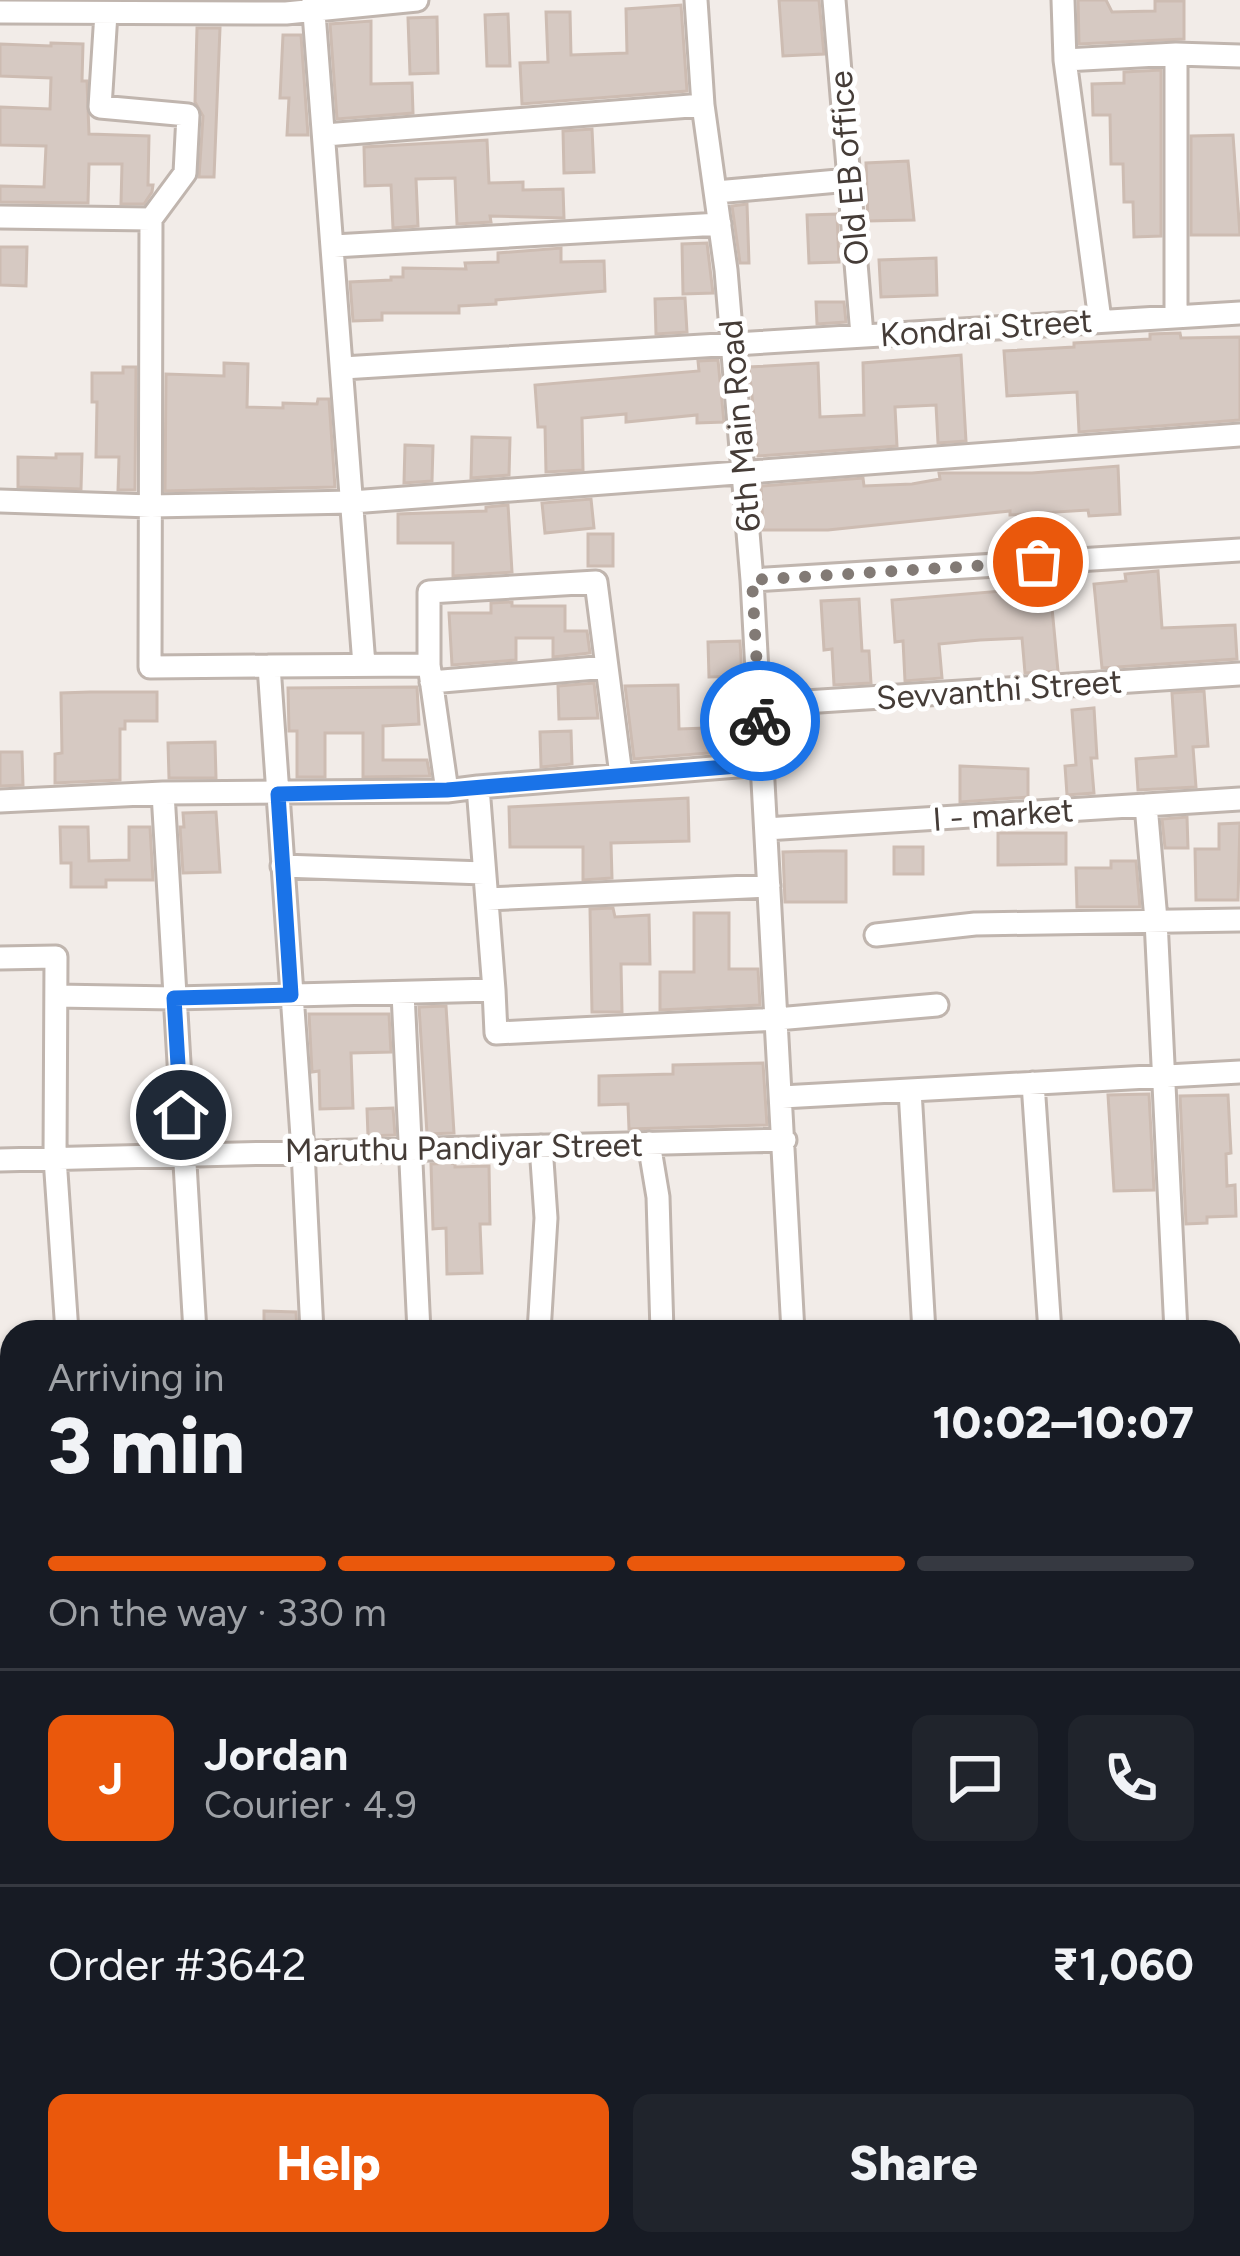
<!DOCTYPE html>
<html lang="en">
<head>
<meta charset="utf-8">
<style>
	:root { --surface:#171b24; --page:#20242c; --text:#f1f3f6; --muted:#9ea1a6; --line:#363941; --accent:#ea580c }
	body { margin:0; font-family:Figtree,sans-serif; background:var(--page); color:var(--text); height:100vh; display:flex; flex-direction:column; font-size:45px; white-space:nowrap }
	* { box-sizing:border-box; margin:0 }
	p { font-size:39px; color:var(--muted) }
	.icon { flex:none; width:66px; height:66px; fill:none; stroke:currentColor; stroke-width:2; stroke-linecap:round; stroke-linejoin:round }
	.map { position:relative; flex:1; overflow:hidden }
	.drawer { position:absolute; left:0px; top:1320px; width:1242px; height:936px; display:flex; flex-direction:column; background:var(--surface); border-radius:36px 36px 0 0; box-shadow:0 3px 9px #0004 }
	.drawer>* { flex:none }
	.pin { position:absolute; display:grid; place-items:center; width:102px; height:102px; color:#fff; margin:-51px; border:6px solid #fff; border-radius:50%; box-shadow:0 3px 12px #0007 }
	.courier { position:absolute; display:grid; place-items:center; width:120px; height:120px; margin:-60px; border:9px solid #1a73e8; border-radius:50%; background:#fff; color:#222; box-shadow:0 3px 15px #0007 }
	.summary em { font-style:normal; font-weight:800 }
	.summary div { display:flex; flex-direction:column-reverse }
	.summary { display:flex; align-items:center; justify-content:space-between; height:204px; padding:0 48px }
	h1 { font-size:78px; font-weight:800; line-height:90px }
	.bar { display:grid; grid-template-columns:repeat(4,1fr); gap:18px 12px; align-content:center; height:144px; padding:0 48px }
	.bar i { height:15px; border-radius:9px; background:var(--line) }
	.bar .on { background:var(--accent) }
	.bar p { grid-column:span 4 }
	.line { display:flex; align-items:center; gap:30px; padding:0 48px; border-top:3px solid var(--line) }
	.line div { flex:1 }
	.round { display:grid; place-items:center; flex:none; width:126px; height:126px; border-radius:18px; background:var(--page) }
	.cta { display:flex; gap:24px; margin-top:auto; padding:24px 48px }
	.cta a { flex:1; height:138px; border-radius:18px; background:var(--accent); color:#fff; font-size:48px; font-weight:800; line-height:138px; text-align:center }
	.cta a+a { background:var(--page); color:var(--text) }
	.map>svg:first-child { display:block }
	.building { fill:#d6c9c2; stroke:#cdbcb2; stroke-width:3 }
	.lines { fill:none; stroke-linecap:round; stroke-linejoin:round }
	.minor-casing { stroke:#c0b5ae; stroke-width:27 }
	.minor { stroke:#fff; stroke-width:21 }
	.done { stroke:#827a75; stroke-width:12; stroke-dasharray:0 21.6 }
	.route { stroke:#1a73e8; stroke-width:15 }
	.labels { text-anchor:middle; stroke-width:10; stroke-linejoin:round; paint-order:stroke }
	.street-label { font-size:33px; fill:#453c37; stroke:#fff }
</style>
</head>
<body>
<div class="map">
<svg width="1240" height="2256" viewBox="0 0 1240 2256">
	<rect width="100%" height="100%" fill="#f2ece8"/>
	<path class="building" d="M779,0H819L824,54L783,56Z
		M1078,0H1106L1112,12L1155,11V1H1184V39L1079,44Z
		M681,5L687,91L522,104L520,63L548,62L546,12H570L571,55L627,53L626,9Z
		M508,14L510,66H487L485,15Z
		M437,17L438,73L410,74L408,18Z
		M371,21V84L412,83L413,113L337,119L330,24Z
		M197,28H220L214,177H199L203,116L195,102Z
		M283,35H301L308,135H287L289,98H280Z
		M51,43L83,44L82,81H87L89,134L149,136L148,185H153L152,192L144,204H121L122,164H89L88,203L0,202V186L44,187L46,146L0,145V107L50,109L51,78L0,76V44L51,46Z
		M1161,70V236L1134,237L1133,202H1124L1123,164H1111L1110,115H1093L1092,84L1124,83V72Z
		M592,129L594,172L564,173L563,131Z
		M1233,135L1240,235H1191V136Z
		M487,140L489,183L523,182V190L563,189L564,218L490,216L491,222L457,224L455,178L416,179L418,226L393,228L391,185L365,186L364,147Z
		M908,161L914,220L868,221L866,163Z
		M747,204L749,263H740L732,206Z
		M837,214L839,262L809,263L807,215Z
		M707,243L713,293L683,294L682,244Z
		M0,247H27L26,286L0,285Z
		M561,248V262L604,261L605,291L496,300V304L459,306V313H382V320L353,321L350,282L391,280V277H403V268L466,269L465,263L498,262V253Z
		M936,258L937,295L881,297L879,260Z
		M685,298L687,332L656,334L655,299Z
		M816,302H844L846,322L817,324Z
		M1180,333L1181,338L1240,337V420L1079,432L1077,392L1007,396L1004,351L1074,347V343L1150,339V334Z
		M961,355L966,441L938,443L936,405L895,407L897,446L758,456L749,367L818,363L820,417L864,415L863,363Z
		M718,360L724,422L697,423V415L626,422V414L582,418L583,470L546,472L545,427H538L535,385L699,371L698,361Z
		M224,363L248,364L247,407L283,408V403L317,404L318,399H329L335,487L165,491L166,374L224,376Z
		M123,367H136L135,490H118L119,457H96L97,402H92V373H123Z
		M472,437L510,438L509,475L471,478Z
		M405,445L433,446L432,481L404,483Z
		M56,454H82L81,489L18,487V457L56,458Z
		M1118,466L1120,514L1089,516L1088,510L1010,515V511L828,530H763L761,486L863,478L864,486L912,484L940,479L939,473H1032Z
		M591,499L594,528L545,533L542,503Z
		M508,505L512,572L453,576V543H398V514L486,511V507Z
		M588,534H613V566H588Z
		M1158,571L1162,628L1235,625L1237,659L1102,668L1094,584L1126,581L1125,574Z
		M1050,587L1058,671L1025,673L1022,638L980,640L939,644L942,678L905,681L903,641L895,642L892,600Z
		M859,599L862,651H869L871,683L834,685L832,649L824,650L821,601Z
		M512,602V606H565V631H587L590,653L553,657V638H516V660L452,665L449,613H491V603Z
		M740,641L742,676L709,677L708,642Z
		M594,683L598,718L559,719L558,686Z
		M678,685L679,729L734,727V717H744L746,750L634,759L625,686Z
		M417,687L419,724L383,726V760H427L430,776L363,777V733H325V777H297V731H289L288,688Z
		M1204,691L1208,746L1193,747L1196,787L1138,790L1136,759L1176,756L1172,693Z
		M90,692H157V721H125V729H120V780L55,783V754L62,753L61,693Z
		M1094,708L1097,758H1091L1094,793L1067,795L1065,766L1076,765L1072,710Z
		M571,731L572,764L541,767L540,732Z
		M215,742L216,778H169L168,743Z
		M0,752H22L23,785L0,786Z
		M960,766L1028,769V797L960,802Z
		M688,798L689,841L611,843L612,878L583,880V847H510L509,807Z
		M216,812L220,872L183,873L180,827H184L183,813Z
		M1187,817L1188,848H1165L1162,819Z
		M1240,823L1238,900H1196L1195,849H1219V824Z
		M60,827H88L89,861L129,860V827H150L153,880H106V887H71V863H61Z
		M998,833H1066V864L998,865Z
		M894,847H923V874H894Z
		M820,851H846V902H785L783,852Z
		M1111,861H1136L1140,907H1077L1076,868H1111Z
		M613,908L615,917L649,915L650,964H621L622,1012H592L590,909Z
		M694,913H729V969H758L760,1005L660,1010V972H694Z
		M446,1006L454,1133L427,1134L419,1007Z
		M309,1014H389L391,1052L351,1053L353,1108L320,1109L319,1071L312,1072Z
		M763,1063L767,1125L629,1129L628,1104L599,1105V1076L673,1074V1065Z
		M1149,1094L1154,1190L1114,1191L1108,1095Z
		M1228,1095L1231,1153L1226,1154L1227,1186L1235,1185L1236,1216L1207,1217V1223L1186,1224L1180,1096Z
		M393,1108L395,1135L368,1136L367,1109Z
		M455,1163V1167L489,1166L490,1224H480L482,1273L447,1274L446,1228L433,1229L431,1164Z
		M264,1311L296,1312L297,1332H264Z"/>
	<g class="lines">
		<defs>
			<path id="minor" d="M313,0L364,665
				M696,0L703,105L726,270L752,580L793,1332
				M834,0L862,335
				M1063,0L1065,60L1176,54V316
				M0,12L286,13L417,0
				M106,13L100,107L188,115L185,173L151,219
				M1176,54L1240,56
				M1065,60L1100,320
				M325,135L703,105
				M716,192L849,180
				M0,217L151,219L150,667L269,666
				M334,246L720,224
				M343,368L1240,313
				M0,501L151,506L352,502L1240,435
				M752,580L1240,550
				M429,665V592L596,582L621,775
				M431,682L607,667
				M759,705L1240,674
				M163,793L447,791
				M0,801L163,793L195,1332
				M1146,805L1156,920L1176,1332
				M766,829L1240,799
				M282,866L484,873
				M487,899L769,886
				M876,935L975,924L1240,920
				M0,958L56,957L55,1158L67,1332
				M494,990L496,1033L777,1019L937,1005
				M403,993L419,1332
				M56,996L174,998L494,990L478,787L762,764
				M1033,1083L1050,1332
				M910,1090L924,1332
				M782,1097L1240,1072
				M649,1143L658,1197L662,1332
				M0,1160L785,1140
				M312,1332L303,1151L269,666L429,665L447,791L478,787
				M539,1332L546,1218L541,1146
				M1230,1394H1240
				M0,1477H12
				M1230,1494L1240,1495
				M0,1607L12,1609
				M1230,1629L1240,1630
				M1230,1695H1240
				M0,1741L12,1742
				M0,1852L12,1853
				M1230,1924L1240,1912
				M1230,1954L1240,1961
				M0,2026L12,2027
				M1230,2044L1240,2042
				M1230,2069L1240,2058
				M1230,2114L1240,2123
				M0,2135L12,2137
				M0,2242L64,2256
				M480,2244L501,2256
				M651,2244L676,2256
				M868,2244L893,2256
				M1044,2244V2256
				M113,2256L115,2244
				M560,2256L565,2244
				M1160,2256L1162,2244"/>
		</defs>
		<use href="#minor" class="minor-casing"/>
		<use href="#minor" class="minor"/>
	</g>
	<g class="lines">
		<path class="done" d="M760,721L752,580L1038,562"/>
		<path class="route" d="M181,1115L174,998L291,995L278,794L447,790L762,764L760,721"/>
	</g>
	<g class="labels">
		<g class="street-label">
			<text transform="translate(848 168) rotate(-95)" y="12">Old EB office</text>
			<text transform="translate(986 327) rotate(-4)" y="12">Kondrai Street</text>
			<text transform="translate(739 426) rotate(-95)" y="12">6th Main Road</text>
			<text transform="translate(999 689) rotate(-4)" y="12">Sevvanthi Street</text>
			<text transform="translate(1003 814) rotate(-4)" y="12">I - market</text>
			<text transform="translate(464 1147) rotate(-1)" y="12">Maruthu Pandiyar Street</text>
		</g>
	</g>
</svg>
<div class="pin" style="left:1038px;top:562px;background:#ea580c"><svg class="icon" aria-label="bag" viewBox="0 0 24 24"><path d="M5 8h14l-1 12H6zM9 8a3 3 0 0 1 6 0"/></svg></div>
<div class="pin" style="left:181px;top:1115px;background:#1f2937"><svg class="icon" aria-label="home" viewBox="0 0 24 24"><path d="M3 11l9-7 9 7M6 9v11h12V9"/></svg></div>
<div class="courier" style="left:760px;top:721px"><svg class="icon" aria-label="bike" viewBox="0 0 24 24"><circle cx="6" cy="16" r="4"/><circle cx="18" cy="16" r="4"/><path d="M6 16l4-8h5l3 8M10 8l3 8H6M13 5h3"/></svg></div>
<section class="drawer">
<div class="summary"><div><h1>3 min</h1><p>Arriving in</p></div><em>10:02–10:07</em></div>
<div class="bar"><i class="on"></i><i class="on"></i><i class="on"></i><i></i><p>On the way · 330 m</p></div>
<div class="line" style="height:216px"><b class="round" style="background:var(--accent);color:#fff">J</b><div><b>Jordan</b><p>Courier · 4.9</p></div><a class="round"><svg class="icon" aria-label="chat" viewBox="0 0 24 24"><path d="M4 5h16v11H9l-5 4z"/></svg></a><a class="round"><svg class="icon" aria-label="phone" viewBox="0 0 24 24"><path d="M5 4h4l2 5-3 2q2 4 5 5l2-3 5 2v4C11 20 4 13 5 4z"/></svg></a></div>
<div class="line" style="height:156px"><div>Order #3642</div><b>₹1,060</b></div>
<div class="cta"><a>Help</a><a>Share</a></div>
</section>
</div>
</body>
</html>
